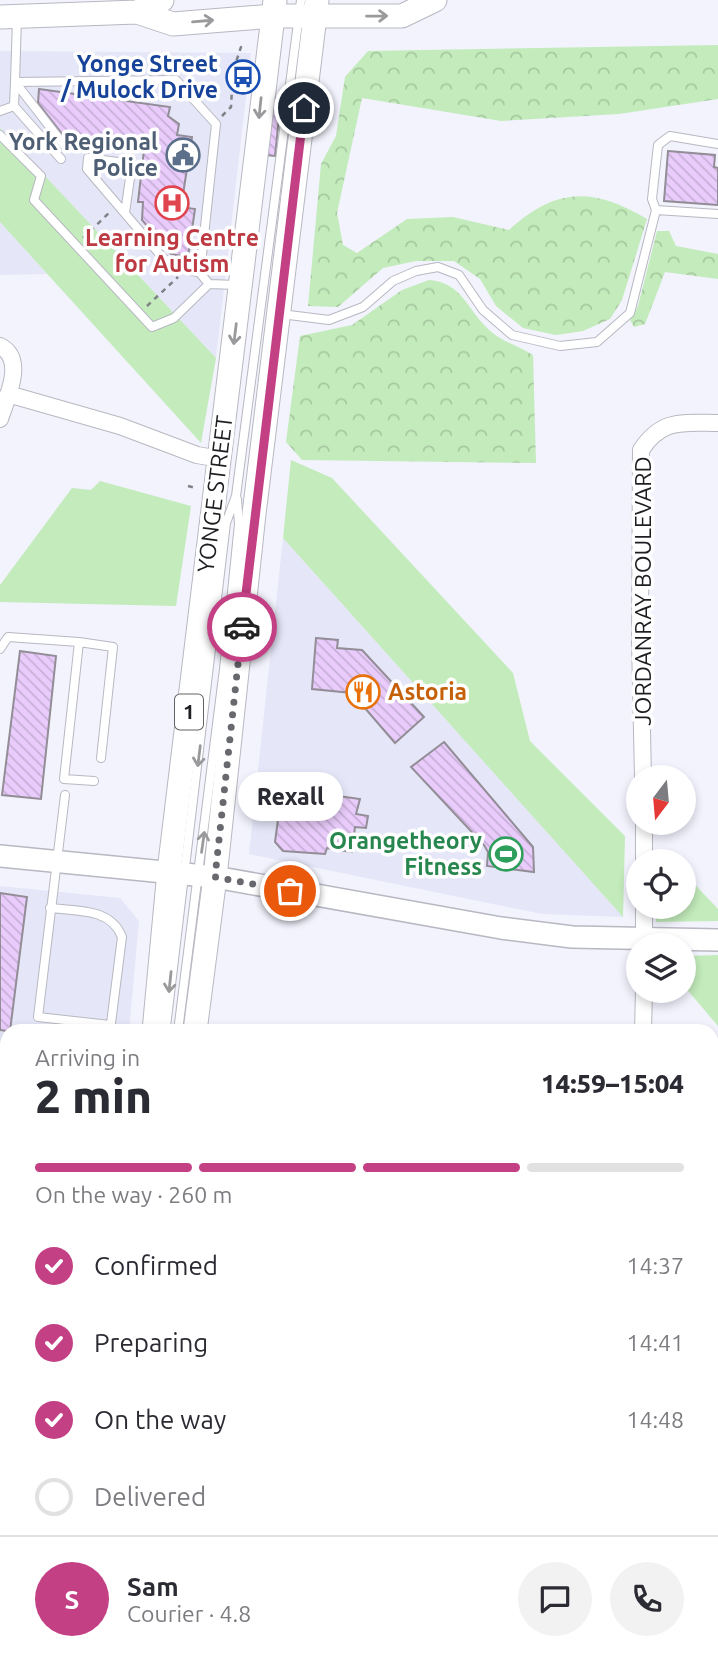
<!DOCTYPE html>
<html lang="en">
<head>
<meta charset="utf-8">
<style>
	:root { --surface:#fff; --page:#f2f2f3; --text:#2b2b33; --muted:#7c7c81; --line:#e1e1e2; --accent:#c44085 }
	body { margin:0; font-family:Ubuntu,sans-serif; background:var(--page); color:var(--text); height:100vh; display:flex; flex-direction:column; font-size:26px; white-space:nowrap }
	* { box-sizing:border-box; margin:0 }
	p { font-size:23px; color:var(--muted) }
	.icon { flex:none; width:38px; height:38px; fill:none; stroke:currentColor; stroke-width:2; stroke-linecap:round; stroke-linejoin:round }
	.map { position:relative; flex:1; overflow:hidden }
	.side { position:absolute; left:0px; top:1024px; width:719px; height:653px; display:flex; flex-direction:column; background:var(--surface); border-radius:21px 21px 0 0; box-shadow:0 4px 10px #0003 }
	.side>* { flex:none }
	.needle { width:46px; rotate:196deg }
	.tools { position:absolute; left:626px; top:765px; display:grid; gap:14px }
	.tools a { display:grid; place-items:center; width:70px; height:70px; border-radius:50%; background:var(--surface); box-shadow:0 4px 10px #0003; font-size:35px }
	.pin { position:absolute; display:grid; place-items:center; width:60px; height:60px; color:#fff; margin:-30px; border:4px solid #fff; border-radius:50%; box-shadow:0 2px 7px #0007 }
	.courier { position:absolute; display:grid; place-items:center; width:70px; height:70px; margin:-35px; border:5px solid #c44085; border-radius:50%; background:#fff; color:#222; box-shadow:0 2px 9px #0007 }
	.bubble { position:absolute; height:49px; border-radius:24px; background:var(--surface); box-shadow:0 4px 10px #0003; font-size:23px; font-weight:800; line-height:49px; text-align:center }
	.head em { font-style:normal; font-weight:800 }
	.head div { display:flex; flex-direction:column-reverse }
	.head { display:flex; align-items:center; justify-content:space-between; height:119px; padding:0 35px }
	h1 { font-size:46px; font-weight:800; line-height:52px }
	.bar { display:grid; grid-template-columns:repeat(4,1fr); gap:10px 7px; align-content:center; height:84px; padding:0 35px }
	.bar i { height:9px; border-radius:5px; background:var(--line) }
	.bar .active { background:var(--accent) }
	.bar p { grid-column:span 4 }
	.line { display:flex; align-items:center; gap:18px; padding:0 35px; border-top:2px solid var(--line) }
	.line div { flex:1 }
	.round { display:grid; place-items:center; flex:none; width:74px; height:74px; border-radius:37px; background:var(--page) }
	ol { padding:0 35px; list-style:none }
	li { display:flex; align-items:center; gap:21px; height:77px }
	li p { margin-inline-start:auto }
	li .icon { padding:7px; border-radius:50%; background:var(--accent); color:#fff; stroke-width:4 }
	li:last-child { color:var(--muted) }
	li i { width:38px; height:38px; border:4px solid var(--line); border-radius:50% }
	.map>svg:first-child { display:block }
	.built { fill:#e5e6f7 }
	.green { fill:#c3ebbb }
	.forest { fill:url(#forest-crowns) }
	.building { fill:url(#building-back-hatch); stroke:#928d96; stroke-width:2 }
	.lines { fill:none; stroke-linecap:round; stroke-linejoin:round }
	.lane-casing { stroke:#b7b8c1; stroke-width:10 }
	.street-casing { stroke:#b7b8c1; stroke-width:18 }
	.secondary-casing { stroke:#b7b8c1; stroke-width:24 }
	.primary-casing { stroke:#b7b8c1; stroke-width:25 }
	.path { stroke:#808187; stroke-width:2.5; stroke-dasharray:5 5; stroke-linecap:butt }
	.lane { stroke:#fff; stroke-width:8 }
	.street { stroke:#fff; stroke-width:16 }
	.secondary { stroke:#fff; stroke-width:21 }
	.primary { stroke:#fff; stroke-width:23 }
	.oneway { stroke:#9a9a9c }
	.done { stroke:#68696f; stroke-width:7; stroke-dasharray:0 12.6 }
	.route { stroke:#c44085; stroke-width:9 }
	.labels { text-anchor:middle; stroke-width:7; stroke-linejoin:round; paint-order:stroke }
	.shield { fill:#fff; stroke:#626264; stroke-width:2 }
	.shield-label { font-size:21px; font-weight:bold; fill:#1e1e22 }
	.transit-label { font-size:23px; font-weight:bold; fill:#164399; stroke:#fff; text-anchor:end }
	.service-label { font-size:23px; font-weight:bold; fill:#4e5e75; stroke:#fff; text-anchor:end }
	.health-label { font-size:23px; font-weight:bold; fill:#be3a42; stroke:#fff }
	.street-label { font-size:23px; fill:#1e1e22; stroke:#fff }
	.food-label { font-size:23px; font-weight:bold; fill:#c56008; stroke:#fff; text-anchor:start }
	.leisure-label { font-size:23px; font-weight:bold; fill:#27864d; stroke:#fff; text-anchor:end }
</style>
</head>
<body>
<div class="map">
<svg width="718" height="1675" viewBox="0 0 718 1675">
	<defs>
		<pattern id="forest-crowns" width="20" height="18" patternUnits="userSpaceOnUse" patternTransform="scale(1.75)"><rect width="20" height="18" fill="#c3ebbb"/><path d="M2 6a3 3 0 1 1 6 0M12 15a3 3 0 1 1 6 0" fill="none" stroke="#a7c9a0"/></pattern>
		<pattern id="building-back-hatch" width="6" height="6" patternUnits="userSpaceOnUse" patternTransform="scale(1.75)"><rect width="6" height="6" fill="#e9ccfb"/><path d="M-1 5l2 2M0 0l6 6M5-1l2 2" fill="none" stroke="#c7afd7"/></pattern>
	</defs>
	<rect width="100%" height="100%" fill="#f2f3fd"/>
	<path class="built" d="M0,51L251,53L216,358L0,128Z
		M0,222L47,274L0,275Z
		M283,538L623,917L542,914L249,854Z
		M0,886L120,898L139,921L129,1031H7V1112L0,1111Z
		M7,1163V1558L0,1557V1224Z"/>
	<path class="green" d="M0,128L216,358L201,443L0,222Z
		M291,460L332,478L513,673L530,741L625,836L623,917L283,538Z
		M100,481L191,506L176,606L0,602V585L72,488L91,490Z
		M684,873L718,909V921L656,922V907L684,906Z
		M718,955V1026L684,986V956Z"/>
	<path class="forest" d="M718,45V99L619,114L501,121L362,98L337,213L343,245L357,253L407,219L453,217L509,230C556,187 593,187 647,219L622,300L610,319L583,331L556,335L523,328L496,306L480,279L454,261H416L383,268L338,307L308,306L321,164L336,136L345,77L368,51Z
		M657,231H669L676,246L718,254V279L665,272L645,324L634,327L630,320L638,306Z
		M429,280C465,283 467,313 494,334C506,343 521,347 533,355L536,463L302,460L286,442L300,336L352,325L402,290Z
		M712,1663H718V1675H160V1670H712Z"/>
	<path class="building" d="M39,89L170,107L168,116L179,124L177,135L192,137L181,207L195,209L188,257L171,254L142,220L143,202H138L144,150L138,142L63,135L38,103Z
		M271,97L281,98L275,156L266,155Z
		M668,151L715,155L714,167L718,168V205L664,201Z
		M316,638L338,640L337,648L362,650L424,717L395,743L352,693L312,689Z
		M20,651L56,656L41,799L2,795Z
		M444,742L533,847L534,872L487,866L488,852L484,845L411,767Z
		M289,789L360,799L356,814L368,816L366,828L355,827L352,852L327,848L325,854L283,851L275,842L281,797Z
		M0,893L27,897L10,1031H7L0,1030Z
		M0,1050L7,1051V1101L0,1100Z
		M0,1418L7,1419V1514L0,1512Z
		M0,1595L7,1596V1640L0,1639Z"/>
	<g class="lines">
		<defs>
			<path id="lane" d="M17,18L15,82L176,80L216,124L200,273L209,284L237,285
				M15,82L14,106L61,159
				M15,82L64,145
				M0,111L14,106
				M0,135L41,176L34,200L152,327L174,318L209,284
				M656,210L652,199L658,145L670,136L718,144
				M125,213L132,164L88,158L87,169L163,258L172,265L200,273
				M281,314L329,320L363,307L393,281L416,271L438,267L459,275L483,310L512,335L560,346L597,342L630,313L656,210L718,214
				M79,642L113,647L101,758
				M0,649L8,637L79,642L64,779L94,781
				M65,795L38,1017L110,1025
				M50,908C77,911 111,908 122,937L110,1031
				M166,1027L226,523L236,496L301,0
				M178,1031L224,669L239,524L237,499
				M0,1116L7,1118
				M0,1388L7,1367
				M0,1409L7,1410
				M0,1530L7,1531
				M0,1570L7,1571
				M0,1663H7
				M98,1675V1670
				M106,1675L107,1670"/>
			<path id="street" d="M0,346C26,359 7,397 0,419
				M8,394L120,426L197,455L220,459
				M643,777L640,641L641,450C662,418 683,423 718,423
				M644,861V822
				M644,906V945
				M643,1031L644,990
				M712,1162L718,1169
				M712,1573H718"/>
			<path id="secondary" d="M0,856L215,877L501,928L572,937L718,940"/>
			<path id="primary" d="M137,12L173,24L273,16H402L435,0
				M0,17L137,12L162,0
				M154,1031L169,871L275,0
				M195,1031L215,877L254,514L317,0
				M82,1675L83,1670
				M121,1675L122,1670"/>
		</defs>
		<use href="#lane" class="lane-casing"/>
		<use href="#street" class="street-casing"/>
		<use href="#secondary" class="secondary-casing"/>
		<use href="#primary" class="primary-casing"/>
		<path class="path" d="M222,116L231,107L233,71L242,44
			M83,238L111,211
			M147,306L178,277
			M188,486L196,488
			M245,784L279,791"/>
		<use href="#lane" class="lane"/>
		<use href="#street" class="street"/>
		<use href="#secondary" class="secondary"/>
		<use href="#primary" class="primary"/>
	</g>
	<defs><path id="oneway-shaft" d="M-6 0H5M1.5-3L5.5 0L1.5 3" fill="none" stroke-width="1.6" stroke-linecap="round" stroke-linejoin="round" transform="scale(1.75)"/></defs>
	<g class="oneway">
		<use href="#oneway-shaft" transform="translate(377 16) rotate(-1)"/>
		<use href="#oneway-shaft" transform="translate(203 21) rotate(-5)"/>
		<use href="#oneway-shaft" transform="translate(260 108) rotate(96)"/>
		<use href="#oneway-shaft" transform="translate(235 334) rotate(97)"/>
		<use href="#oneway-shaft" transform="translate(199 756) rotate(97)"/>
		<use href="#oneway-shaft" transform="translate(203 842) rotate(-82)"/>
		<use href="#oneway-shaft" transform="translate(170 982) rotate(96)"/>
	</g>
	<g class="lines">
		<path class="done" d="M242,627L215,877L290,891"/>
		<path class="route" d="M242,627L304,108"/>
	</g>
	<defs>
		<symbol id="bus-ring" viewBox="-11 -11 22 22"><circle r="9.5" fill="#fff" stroke="#1a4fb4" stroke-width="1.5"/><path d="M-5-6H5V4H4V6H2V4H-2V6H-4V4H-5ZM-3.5-4V0h7V-4ZM-3.5 1.2v1.5H-2V1.2ZM2 1.2v1.5H3.5V1.2Z" fill="#1a4fb4"/></symbol>
		<symbol id="civic-ring" viewBox="-11 -11 22 22"><circle r="9.5" fill="#fff" stroke="#5c6f8a" stroke-width="1.5"/><path d="M-.6-6.5H3V-4.5H.6V-3L4-1V1h2V6H-6V1h2V-1L-.6-3ZM-1.2 2.5V6h2.4V2.5Z" fill="#5c6f8a"/></symbol>
		<symbol id="hospital-ring" viewBox="-11 -11 22 22"><circle r="9.5" fill="#fff" stroke="#e0444e" stroke-width="1.5"/><path d="M-5-5h3v3.5h4V-5h3V5h-3V1.5h-4V5h-3Z" fill="#e0444e"/></symbol>
		<symbol id="restaurant-ring" viewBox="-11 -11 22 22"><circle r="9.5" fill="#fff" stroke="#e8710a" stroke-width="1.5"/><path d="M-5-6h1v4h1v-4h1v4h1v-4h1v5L-1.5 .5V6h-2V.5L-5-1ZM5-6V6H3V1.5H1.5Q1.5-4 5-6Z" fill="#e8710a"/></symbol>
		<symbol id="stadium-ring" viewBox="-11 -11 22 22"><circle r="9.5" fill="#fff" stroke="#2e9e5b" stroke-width="1.5"/><path d="M0-5a6.5 5 0 1 0 0 10a6.5 5 0 1 0 0-10ZM-3.5-1.8h7v3.6h-7Z" fill="#2e9e5b"/></symbol>
	</defs>
	<g fill-rule="evenodd">
		<use href="#bus-ring" x="224" y="58" width="38" height="38"/>
		<use href="#civic-ring" x="164" y="136" width="38" height="38"/>
		<use href="#hospital-ring" x="153" y="184" width="38" height="38"/>
		<use href="#restaurant-ring" x="344" y="673" width="38" height="38"/>
		<use href="#stadium-ring" x="487" y="835" width="38" height="38"/>
	</g>
	<g class="labels">
		<rect class="shield" x="175" y="694.5" width="28" height="35" rx="5"/>
		<g class="shield-label">
			<text x="189" y="719">1</text>
		</g>
		<g class="transit-label">
			<text x="218" y="72">Yonge Street<tspan x="218" dy="26">/ Mulock Drive</tspan></text>
		</g>
		<g class="service-label">
			<text x="158" y="150">York Regional<tspan x="158" dy="26">Police</tspan></text>
		</g>
		<g class="health-label">
			<text x="172" y="246">Learning Centre<tspan x="172" dy="26">for Autism</tspan></text>
		</g>
		<g class="street-label">
			<text transform="translate(215 494) rotate(-83)" y="8">YONGE STREET</text>
			<text transform="translate(643 591) rotate(-90)" y="8">JORDANRAY BOULEVARD</text>
		</g>
		<g class="food-label">
			<text x="388" y="700">Astoria</text>
		</g>
		<g class="leisure-label">
			<text x="482" y="849">Orangetheory<tspan x="482" dy="26">Fitness</tspan></text>
		</g>
	</g>
</svg>
<div class="tools">
<a><svg class="needle" viewBox="-14 -14 28 28"><path d="M0-13l5 13h-10z" fill="#e53935"/><path d="M0 13l5-13h-10z" fill="#7c7c81"/></svg></a>
<a><svg class="icon" aria-label="locate" viewBox="0 0 24 24"><circle cx="12" cy="12" r="6"/><path d="M12 2v4M12 18v4M2 12h4M18 12h4"/></svg></a>
<a><svg class="icon" aria-label="layers" viewBox="0 0 24 24"><path d="M12 4l9 5-9 5-9-5zM3 14l9 5 9-5"/></svg></a>
</div>
<div class="pin" style="left:290px;top:891px;background:#ea580c"><svg class="icon" aria-label="bag" viewBox="0 0 24 24"><path d="M5 8h14l-1 12H6zM9 8a3 3 0 0 1 6 0"/></svg></div>
<div class="pin" style="left:304px;top:108px;background:#1f2937"><svg class="icon" aria-label="home" viewBox="0 0 24 24"><path d="M3 11l9-7 9 7M6 9v11h12V9"/></svg></div>
<div class="courier" style="left:242px;top:627px"><svg class="icon" aria-label="car" viewBox="0 0 24 24"><path d="M5 17H2v-5l4-1 3-4h7l3 4 3 1v5h-3M9 17h6M6 11h13"/><circle cx="7" cy="17" r="2"/><circle cx="17" cy="17" r="2"/></svg></div>
<div class="bubble" style="left:238px;top:772px;width:105px">Rexall</div>
<section class="side">
<div class="head"><div><h1>2 min</h1><p>Arriving in</p></div><em>14:59–15:04</em></div>
<div class="bar"><i class="active"></i><i class="active"></i><i class="active"></i><i></i><p>On the way · 260 m</p></div>
<ol>
<li><svg class="icon" aria-label="check" viewBox="0 0 24 24"><path d="M5 12l5 5 9-10"/></svg>Confirmed<p>14:37</p></li>
<li><svg class="icon" aria-label="check" viewBox="0 0 24 24"><path d="M5 12l5 5 9-10"/></svg>Preparing<p>14:41</p></li>
<li><svg class="icon" aria-label="check" viewBox="0 0 24 24"><path d="M5 12l5 5 9-10"/></svg>On the way<p>14:48</p></li>
<li><i></i>Delivered</li>
</ol>
<div class="line" style="height:126px"><b class="round" style="background:var(--accent);color:#fff">S</b><div><b>Sam</b><p>Courier · 4.8</p></div><a class="round"><svg class="icon" aria-label="chat" viewBox="0 0 24 24"><path d="M4 5h16v11H9l-5 4z"/></svg></a><a class="round"><svg class="icon" aria-label="phone" viewBox="0 0 24 24"><path d="M5 4h4l2 5-3 2q2 4 5 5l2-3 5 2v4C11 20 4 13 5 4z"/></svg></a></div>
</section>
</div>
</body>
</html>
